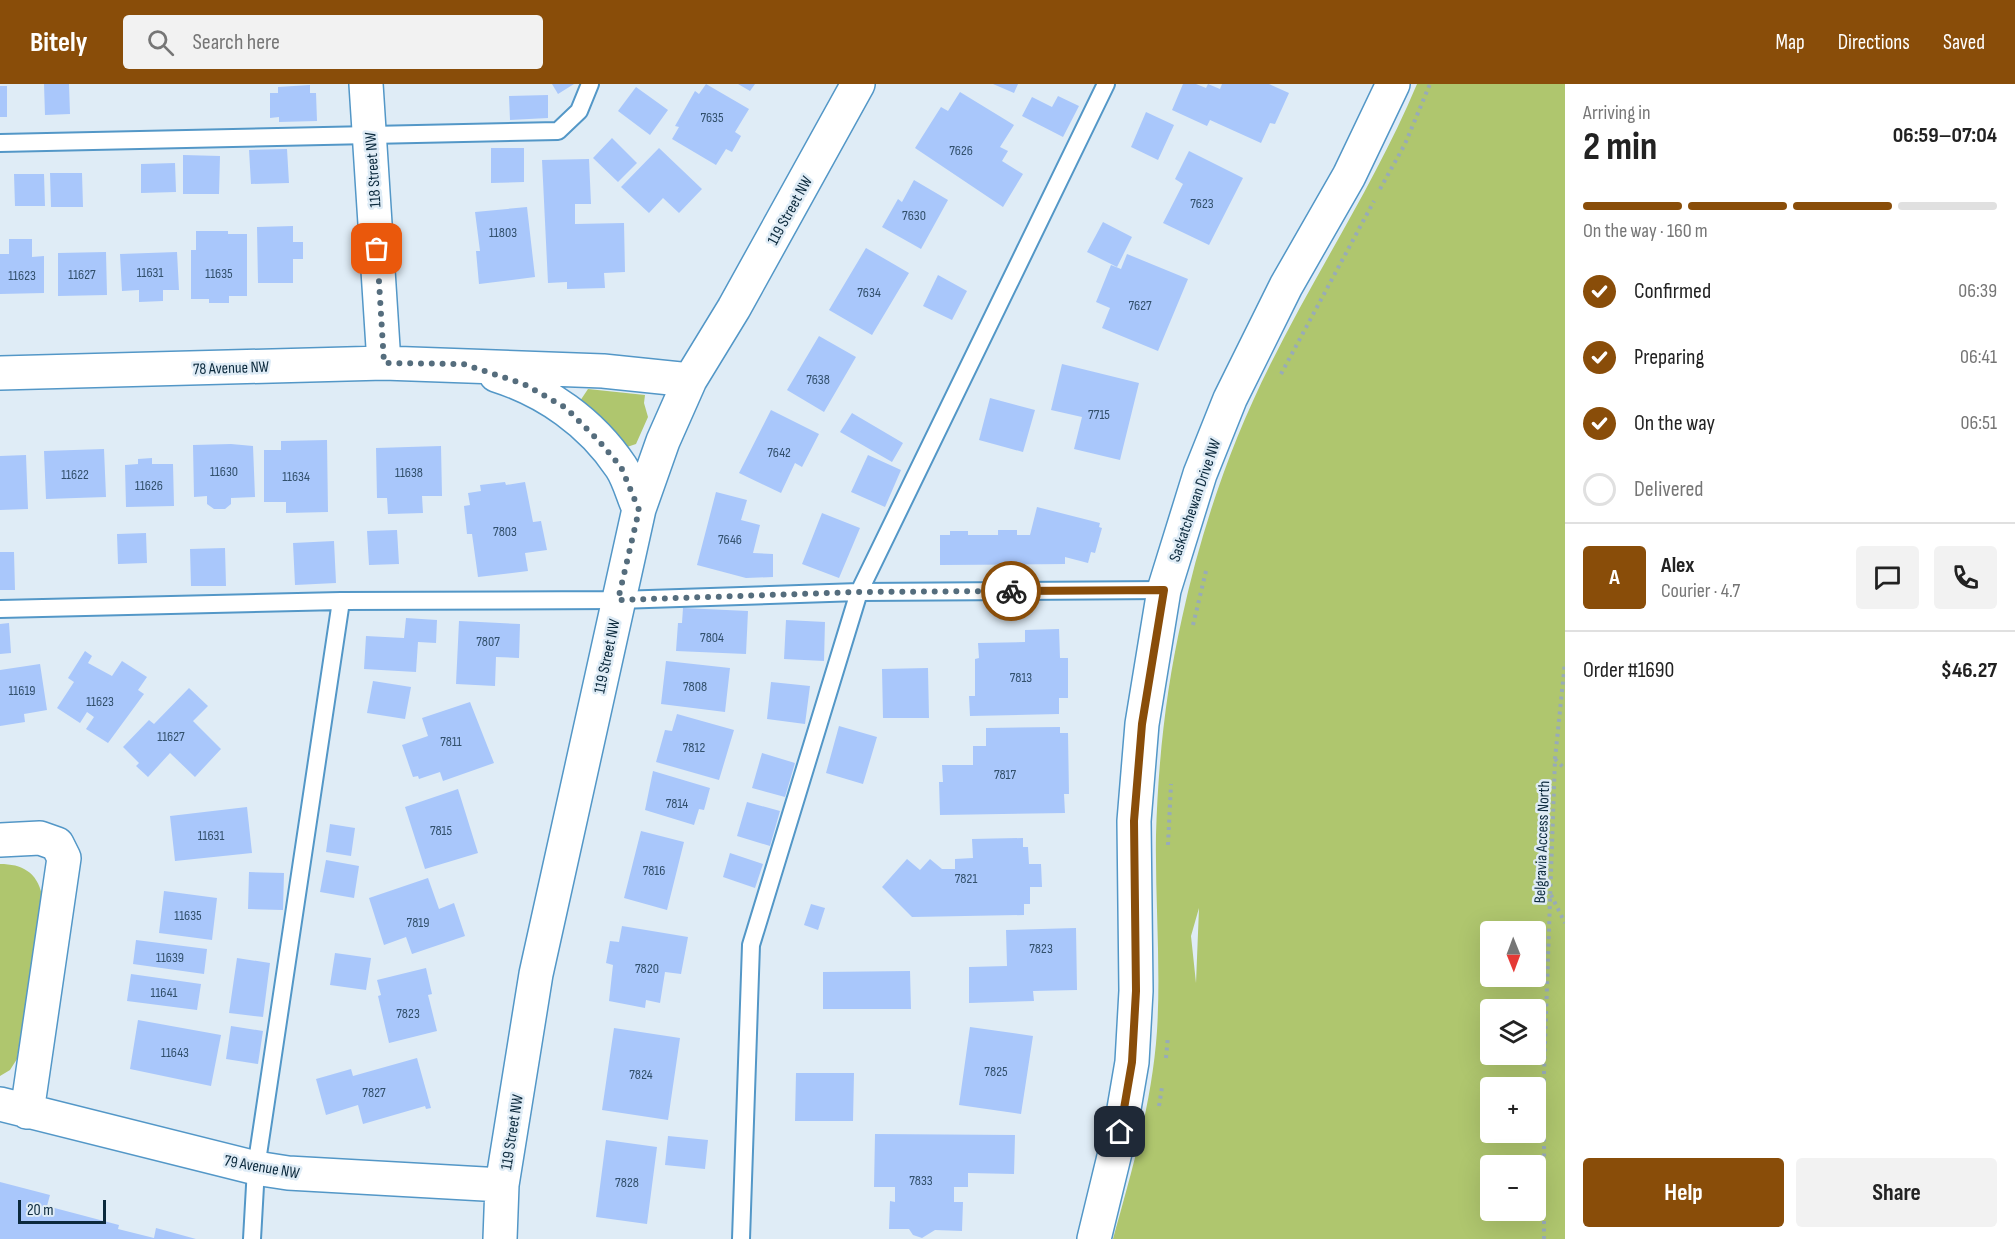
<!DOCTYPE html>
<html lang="en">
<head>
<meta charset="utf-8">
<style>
	:root { --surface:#fff; --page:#f2f2f2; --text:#222; --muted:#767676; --line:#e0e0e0; --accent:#894d09 }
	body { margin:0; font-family:"Sofia Sans Condensed",sans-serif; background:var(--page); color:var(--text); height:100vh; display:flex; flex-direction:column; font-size:22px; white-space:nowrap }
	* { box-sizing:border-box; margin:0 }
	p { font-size:20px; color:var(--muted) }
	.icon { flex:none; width:33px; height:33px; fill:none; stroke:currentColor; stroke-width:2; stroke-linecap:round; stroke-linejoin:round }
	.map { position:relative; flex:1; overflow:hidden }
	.sheet { display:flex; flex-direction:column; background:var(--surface); width:450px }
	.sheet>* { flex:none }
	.needle { width:39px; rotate:179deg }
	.controls { position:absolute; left:1480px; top:837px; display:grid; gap:12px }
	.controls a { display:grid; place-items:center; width:66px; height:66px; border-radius:6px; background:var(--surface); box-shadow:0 6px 24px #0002; font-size:30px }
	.scale { position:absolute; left:18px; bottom:15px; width:88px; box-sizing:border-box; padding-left:6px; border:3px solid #0b293c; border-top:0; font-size:16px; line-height:21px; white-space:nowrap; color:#0b293c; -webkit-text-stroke:4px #dfecf6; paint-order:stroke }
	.pin { position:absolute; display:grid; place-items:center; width:51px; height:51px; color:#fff; margin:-26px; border-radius:12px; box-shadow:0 3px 9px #0006 }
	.courier { position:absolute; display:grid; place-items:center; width:60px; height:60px; margin:-30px; border:4px solid #894d09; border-radius:50%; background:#fff; color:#222; box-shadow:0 2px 8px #0007 }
	.overview em { font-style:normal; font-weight:700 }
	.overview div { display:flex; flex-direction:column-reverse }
	.overview { display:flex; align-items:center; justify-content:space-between; height:102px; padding:0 18px }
	h1 { font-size:39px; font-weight:700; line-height:45px }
	.bar { display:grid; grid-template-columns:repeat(4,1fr); gap:9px 6px; align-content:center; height:72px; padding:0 18px }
	.bar i { height:8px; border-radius:4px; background:var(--line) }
	.bar .active { background:var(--accent) }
	.bar p { grid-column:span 4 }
	.line { display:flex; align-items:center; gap:15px; padding:0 18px; border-top:2px solid var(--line) }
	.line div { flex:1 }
	.round { display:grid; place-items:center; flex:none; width:63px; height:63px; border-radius:6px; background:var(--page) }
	ol { padding:0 18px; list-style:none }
	li { display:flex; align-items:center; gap:18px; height:66px }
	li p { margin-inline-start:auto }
	li .icon { padding:6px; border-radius:50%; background:var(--accent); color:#fff; stroke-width:4 }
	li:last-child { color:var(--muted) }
	li i { width:33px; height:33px; border:3px solid var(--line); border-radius:50% }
	.button { display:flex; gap:12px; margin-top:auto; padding:12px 18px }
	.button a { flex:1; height:69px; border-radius:6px; background:var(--accent); color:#fff; font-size:24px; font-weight:700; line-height:69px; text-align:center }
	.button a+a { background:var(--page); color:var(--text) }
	header { display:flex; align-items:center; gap:36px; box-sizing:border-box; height:84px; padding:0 30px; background:var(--accent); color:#fff }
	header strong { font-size:28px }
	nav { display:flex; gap:33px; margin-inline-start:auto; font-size:21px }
	.search { width:420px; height:54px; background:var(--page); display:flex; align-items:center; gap:15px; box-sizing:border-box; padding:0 21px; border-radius:6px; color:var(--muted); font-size:22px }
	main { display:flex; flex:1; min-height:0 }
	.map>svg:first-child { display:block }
	.green { fill:#afc66e; fill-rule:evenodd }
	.building { fill:#a9c7fb }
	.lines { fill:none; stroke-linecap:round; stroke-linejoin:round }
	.lane-casing { stroke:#5397c7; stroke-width:20 }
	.street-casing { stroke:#5397c7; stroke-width:36 }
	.secondary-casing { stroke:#5397c7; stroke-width:36 }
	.path { stroke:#98abb8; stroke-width:4; stroke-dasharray:3 4.5; stroke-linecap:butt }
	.lane { stroke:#fff; stroke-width:16 }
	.street { stroke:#fff; stroke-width:33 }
	.secondary { stroke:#fff; stroke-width:33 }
	.done { stroke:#556d7d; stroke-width:6; stroke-dasharray:0 10.8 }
	.route { stroke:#894d09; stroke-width:8 }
	.labels { text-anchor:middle; stroke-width:5; stroke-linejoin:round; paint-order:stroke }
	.number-label { font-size:14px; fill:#32506c }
	.street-label { font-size:16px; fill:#0b293c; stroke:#dfecf6 }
</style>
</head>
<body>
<header>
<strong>Bitely</strong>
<div class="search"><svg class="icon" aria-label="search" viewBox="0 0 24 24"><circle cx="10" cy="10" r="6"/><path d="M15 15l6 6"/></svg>Search here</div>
<nav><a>Map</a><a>Directions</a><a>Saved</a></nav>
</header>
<main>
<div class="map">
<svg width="1565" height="1155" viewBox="0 0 1565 1155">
	<rect width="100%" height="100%" fill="#dfecf6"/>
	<path class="green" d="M1417,0H1565V1155H1113C1132,1086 1152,1019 1157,947C1161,882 1155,816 1156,751C1158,678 1166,605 1182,534C1201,446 1230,361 1270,281C1317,186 1376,98 1417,0ZM1199,824L1196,899L1191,852ZM1491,848H1536V892H1491ZM1491,926H1536V970H1491ZM1491,1004H1536V1048H1491ZM1491,1082H1536V1126H1491Z
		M588,305L645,311L644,319L648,333L636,360L627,363L580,317Z
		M0,780C22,780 37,788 42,811L17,975L10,986L0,992Z"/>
	<path class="building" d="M44,0H69L70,30L45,31Z
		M552,0H574L558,10Z
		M706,0L749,25L735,48L741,52L732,68L726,65L716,81L672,55L679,43L675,42L695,7L699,10Z
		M738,0H755L750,7Z
		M993,0H1018L1014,9Z
		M1183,0H1196L1206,4L1208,0L1220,5L1222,0H1269L1289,9L1275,40L1270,39L1261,59L1210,36L1207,42L1172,26Z
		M310,1V9H316L317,37L279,38V33L270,34V9H278V3Z
		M0,2H7V33H0Z
		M636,3L668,26L650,51L618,27Z
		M960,8L1014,41L1000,63L1008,67L1002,77L1023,90L1003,123L915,64L941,23L948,27Z
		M548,11V34L510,36L509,12Z
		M1058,12L1079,22L1063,53L1022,32L1032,13L1052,23Z
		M1146,28L1174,41L1158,76L1131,63Z
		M612,54L637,79L618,98L593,74Z
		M491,64H524V98L491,99Z
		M659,64L702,105L679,129L663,114L649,129L621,103Z
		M287,65L289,99L251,100L249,66Z
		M1189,67L1243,94L1209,161L1163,139L1183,100L1175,95Z
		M183,71L220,72L219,110H183Z
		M589,75L591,120H575V140L624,139L625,188L604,189L605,204L567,205V198L548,199L542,76Z
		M175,79L176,108L141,109V80Z
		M50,89H82L83,123H51Z
		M14,90H44L45,122H15Z
		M914,96L948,116L921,165L882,143L898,115L902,118Z
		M527,123L535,193L479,200L476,167H480L475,128Z
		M1103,138L1132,153L1117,183L1087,168Z
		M293,142V158H303V175H293V199H258L257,143Z
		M196,147H228V150H247V212H229V219H209V215H191V166H196Z
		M9,155H32V173L44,172V209L0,210V170H9Z
		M866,164L909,189L872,251L829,226Z
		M106,168L107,211L58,212V169Z
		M177,168L179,206H163V217L139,218V206L122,207L120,170Z
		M1127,170L1188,195L1158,267L1102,244L1110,224L1096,218L1111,181L1121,185Z
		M938,191L967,207L952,236L923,222Z
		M819,252L856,273L824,328L787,306Z
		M1062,280L1139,299L1120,376L1074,365L1082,333L1051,326Z
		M990,314L1035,326L1023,368L979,356Z
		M771,326L819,350L802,383L795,379L781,409L739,389Z
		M852,329L903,359L892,378L840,348Z
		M327,356L328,428L286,429V418H264V366H281V357Z
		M231,360L253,362L255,413L231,414V420L225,425H214L207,420V412L194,413L193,361Z
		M441,362L442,412H422L423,429L388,430L387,414H377L376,364Z
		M104,365L106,413L46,415L44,367Z
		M26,371L28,425L0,426V372Z
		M868,371L901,386L885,423L851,408Z
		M152,374V380H173L174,422L126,423L125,381L138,380V375Z
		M505,398L506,401L525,398L533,438L541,437L547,466L525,469L528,487L478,493L472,450H467L464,422L470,421L468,409L481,407L480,401Z
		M716,408L747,416L741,436L760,441L753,469L773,470V493L746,494L697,481Z
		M1037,423L1100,439L1099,443L1102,444L1095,469L1091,468L1088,479L1065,473V480L940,481V451H950V447H968V451H998V446H1017V451H1030Z
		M822,429L860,444L839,494L802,480Z
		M397,446L399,480L369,481L367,447Z
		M146,449L147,479L118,480L117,450Z
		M334,457L336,499L295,501L293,459Z
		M225,464L226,502H191L190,465Z
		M0,468H14L15,506H0Z
		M683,524L748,527L746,570L676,567L678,539H682Z
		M406,534L437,536L436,559L418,558L416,588L364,585L366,552L404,554Z
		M786,536L825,538L824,577L784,575Z
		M459,537L520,540L519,574L496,573L495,602L456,600Z
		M9,539L11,569L0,570V540Z
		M1059,545L1060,574H1068V614H1059V630L970,632L969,612H975V575L979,574L978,559L1025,558V546Z
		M85,567L92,572L88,579L112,592L122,577L147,593L138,606L144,610L108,659L86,645L94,633L87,628L80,639L57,624L74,598L68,594Z
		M666,577L730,584L725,628L661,620Z
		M40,580L47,626L24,630L25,638L0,642V586Z
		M928,584L929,634H883L882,585Z
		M373,597L411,603L405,635L367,629Z
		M771,598L810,602L805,640L767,635Z
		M189,604L208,622L193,637L221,665L195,693L170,669L148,693L136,682L139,679L123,663L149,636L154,640Z
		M470,618L494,679L443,697L440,688L419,695L418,692L413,693L402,661L428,652L422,634Z
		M677,630L734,646L719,696L656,678L665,646L672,647Z
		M839,642L877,653L863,700L826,689Z
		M1060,643V649H1068L1069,710H1064L1065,729L940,731L939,698H943L942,681H973V662H986V644Z
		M762,669L795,679L785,713L752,704Z
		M653,687L710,704L704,726L699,725L694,741L645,726Z
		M458,705L478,769L425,785L405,723Z
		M747,718L780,727L770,762L737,752Z
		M247,723L252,769L175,777L170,732Z
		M330,740L355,744L351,772L326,768Z
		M641,747L684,758L667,826L624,814Z
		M1023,754V763H1028L1029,780H1041L1042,803H1030V820H1024V831L912,833L882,803L907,775L920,786L930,775L942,785H955V775L973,774L972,755Z
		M730,769L763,780L755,804L723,793Z
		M326,776L359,782L354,814L320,808Z
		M249,788L284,789L283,826L248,825Z
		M428,794L439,825L454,819L465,852L412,870L406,853L384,861L369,814Z
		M164,807L217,814L212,856L159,849Z
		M811,820L825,824L818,846L804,841Z
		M622,842L688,853L681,890L665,888L660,919L646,916L645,924L609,917L613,881L606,879L610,857L619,858Z
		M1076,844L1077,906L1033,907L1034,917L969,919V883L1007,882L1006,846Z
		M136,856L207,865L204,890L133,880Z
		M335,869L371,874L366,906L330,901Z
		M237,874L270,879L263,933L229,929Z
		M426,884L432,910L428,911L437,947L389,959L378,912L381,911L377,896Z
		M910,887L911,925H823V888Z
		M131,890L201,900L197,926L127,917Z
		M138,936L221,951L211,1002L130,985Z
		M231,942L263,947L258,980L226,975Z
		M970,943L1033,952L1021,1030L959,1021Z
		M614,944L680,954L668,1036L602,1026Z
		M417,974L431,1024L426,1025L425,1022L363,1040L358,1021L326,1031L316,995L351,985L353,992Z
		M796,989H854L853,1037H795Z
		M875,1050L1015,1051L1014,1090L968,1089V1103H954V1118H963L962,1147L935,1146L922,1154L913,1151L909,1145H889L890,1117L895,1118V1103H874Z
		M668,1052L708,1056L705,1085L665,1081Z
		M606,1056L657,1063L647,1140L596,1133Z
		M0,1098L50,1111L47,1122L119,1141L118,1145L154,1154L156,1144L196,1155H0Z"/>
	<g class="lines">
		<defs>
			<path id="lane" d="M0,59L558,47L579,27L590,0
				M0,525L341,517L618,516L859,508L1164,506
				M252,1155L256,1084L341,517
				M741,1155L751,861L859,508L1106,0"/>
			<path id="street" d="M366,0L384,279
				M0,289L384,279L603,287L690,296
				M496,291C546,307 591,338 621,383C629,395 633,412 639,425
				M0,756L40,754L57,760L64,774L27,1028
				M0,1020L256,1084L288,1089L502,1101
				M500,1155L502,1101L536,890L639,425L663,357L690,296L734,224L858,0"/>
			<path id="secondary" d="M1094,1155L1120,1048L1132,978L1136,907L1134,737L1142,640L1164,506L1200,390L1230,315L1286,202L1349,92L1393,0"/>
		</defs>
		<use href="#lane" class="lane-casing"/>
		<use href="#street" class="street-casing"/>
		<use href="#secondary" class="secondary-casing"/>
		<path class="path" d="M1380,105L1405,60L1430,0
			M1281,290L1374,117
			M1193,541L1206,487
			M1555,675L1565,685
			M1168,761L1171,700
			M1551,811L1565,839
			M1166,974L1168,952
			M1159,1022L1162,1003
			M1544,1155V988L1555,675L1565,578"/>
		<use href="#lane" class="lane"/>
		<use href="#street" class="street"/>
		<use href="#secondary" class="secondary"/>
	</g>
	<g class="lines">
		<path class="done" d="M377,165L384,279L463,280L524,300L566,324L598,356L621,383L639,426L618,516L859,508L1011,507"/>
		<path class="route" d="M1011,507L1164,506L1142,640L1134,737L1136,907L1132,978L1120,1048"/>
	</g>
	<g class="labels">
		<g class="number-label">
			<text x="712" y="38">7635</text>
			<text x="961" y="71">7626</text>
			<text x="1202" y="124">7623</text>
			<text x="914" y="136">7630</text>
			<text x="503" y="153">11803</text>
			<text x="150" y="193">11631</text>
			<text x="219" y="194">11635</text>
			<text x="82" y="195">11627</text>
			<text x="22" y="196">11623</text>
			<text x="869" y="213">7634</text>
			<text x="1140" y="226">7627</text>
			<text x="818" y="300">7638</text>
			<text x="1099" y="335">7715</text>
			<text x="779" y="373">7642</text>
			<text x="224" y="392">11630</text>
			<text x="409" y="393">11638</text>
			<text x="75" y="395">11622</text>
			<text x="296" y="397">11634</text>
			<text x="149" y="406">11626</text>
			<text x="505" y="452">7803</text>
			<text x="730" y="460">7646</text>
			<text x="712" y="558">7804</text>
			<text x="488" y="562">7807</text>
			<text x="1021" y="598">7813</text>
			<text x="695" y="607">7808</text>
			<text x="22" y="611">11619</text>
			<text x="100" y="622">11623</text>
			<text x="171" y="657">11627</text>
			<text x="451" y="662">7811</text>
			<text x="694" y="668">7812</text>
			<text x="1005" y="695">7817</text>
			<text x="677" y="724">7814</text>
			<text x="441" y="751">7815</text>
			<text x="211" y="756">11631</text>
			<text x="654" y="791">7816</text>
			<text x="966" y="799">7821</text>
			<text x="188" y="836">11635</text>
			<text x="418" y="843">7819</text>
			<text x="1041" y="869">7823</text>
			<text x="170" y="878">11639</text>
			<text x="647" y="889">7820</text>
			<text x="164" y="913">11641</text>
			<text x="408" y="934">7823</text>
			<text x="175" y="973">11643</text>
			<text x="996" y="992">7825</text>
			<text x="641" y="995">7824</text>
			<text x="374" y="1013">7827</text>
			<text x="921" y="1101">7833</text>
			<text x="627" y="1103">7828</text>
		</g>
		<g class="street-label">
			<text transform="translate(372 86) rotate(-94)" y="6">118 Street NW</text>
			<text transform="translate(789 126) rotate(-61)" y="6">119 Street NW</text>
			<text transform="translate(231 283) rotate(-2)" y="6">78 Avenue NW</text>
			<text transform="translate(1194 416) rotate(-71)" y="6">Saskatchewan Drive NW</text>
			<text transform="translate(606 572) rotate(-78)" y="6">119 Street NW</text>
			<text transform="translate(1541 758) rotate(-88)" y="6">Belgravia Access North</text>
			<text transform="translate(511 1048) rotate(-81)" y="6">119 Street NW</text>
			<text transform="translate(262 1082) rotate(10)" y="6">79 Avenue NW</text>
		</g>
	</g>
</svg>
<div class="controls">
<a><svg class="needle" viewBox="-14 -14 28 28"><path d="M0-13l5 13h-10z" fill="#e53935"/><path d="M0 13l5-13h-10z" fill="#767676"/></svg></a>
<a><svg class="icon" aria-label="layers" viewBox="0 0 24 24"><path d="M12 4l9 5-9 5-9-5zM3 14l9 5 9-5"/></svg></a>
<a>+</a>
<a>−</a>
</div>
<div class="scale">20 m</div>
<div class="pin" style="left:377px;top:165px;background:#ea580c"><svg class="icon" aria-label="bag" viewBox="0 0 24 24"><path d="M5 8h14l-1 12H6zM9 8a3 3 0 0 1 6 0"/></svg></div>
<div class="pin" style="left:1120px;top:1048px;background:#1f2937"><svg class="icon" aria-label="home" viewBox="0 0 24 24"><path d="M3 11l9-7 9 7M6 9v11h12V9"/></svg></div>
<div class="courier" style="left:1011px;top:507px"><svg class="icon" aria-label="bike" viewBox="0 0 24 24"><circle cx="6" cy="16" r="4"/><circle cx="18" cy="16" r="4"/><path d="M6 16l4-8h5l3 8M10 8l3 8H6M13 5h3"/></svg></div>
</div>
<section class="sheet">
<div class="overview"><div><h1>2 min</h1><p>Arriving in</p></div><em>06:59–07:04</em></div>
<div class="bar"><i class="active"></i><i class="active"></i><i class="active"></i><i></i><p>On the way · 160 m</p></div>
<ol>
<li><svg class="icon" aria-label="check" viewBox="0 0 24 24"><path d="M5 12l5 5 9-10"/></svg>Confirmed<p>06:39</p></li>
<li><svg class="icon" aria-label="check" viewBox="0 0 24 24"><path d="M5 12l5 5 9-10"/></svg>Preparing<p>06:41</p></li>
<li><svg class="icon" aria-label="check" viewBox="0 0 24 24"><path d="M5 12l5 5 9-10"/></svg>On the way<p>06:51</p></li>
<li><i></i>Delivered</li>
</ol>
<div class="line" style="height:108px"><b class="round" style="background:var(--accent);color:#fff">A</b><div><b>Alex</b><p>Courier · 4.7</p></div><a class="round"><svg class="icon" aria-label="chat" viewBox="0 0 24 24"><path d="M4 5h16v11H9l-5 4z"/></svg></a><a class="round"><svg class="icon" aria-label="phone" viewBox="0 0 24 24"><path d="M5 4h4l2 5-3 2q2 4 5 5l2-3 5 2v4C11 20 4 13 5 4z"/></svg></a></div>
<div class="line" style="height:78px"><div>Order #1690</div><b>$46.27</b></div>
<div class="button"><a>Help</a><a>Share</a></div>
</section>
</main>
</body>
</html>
